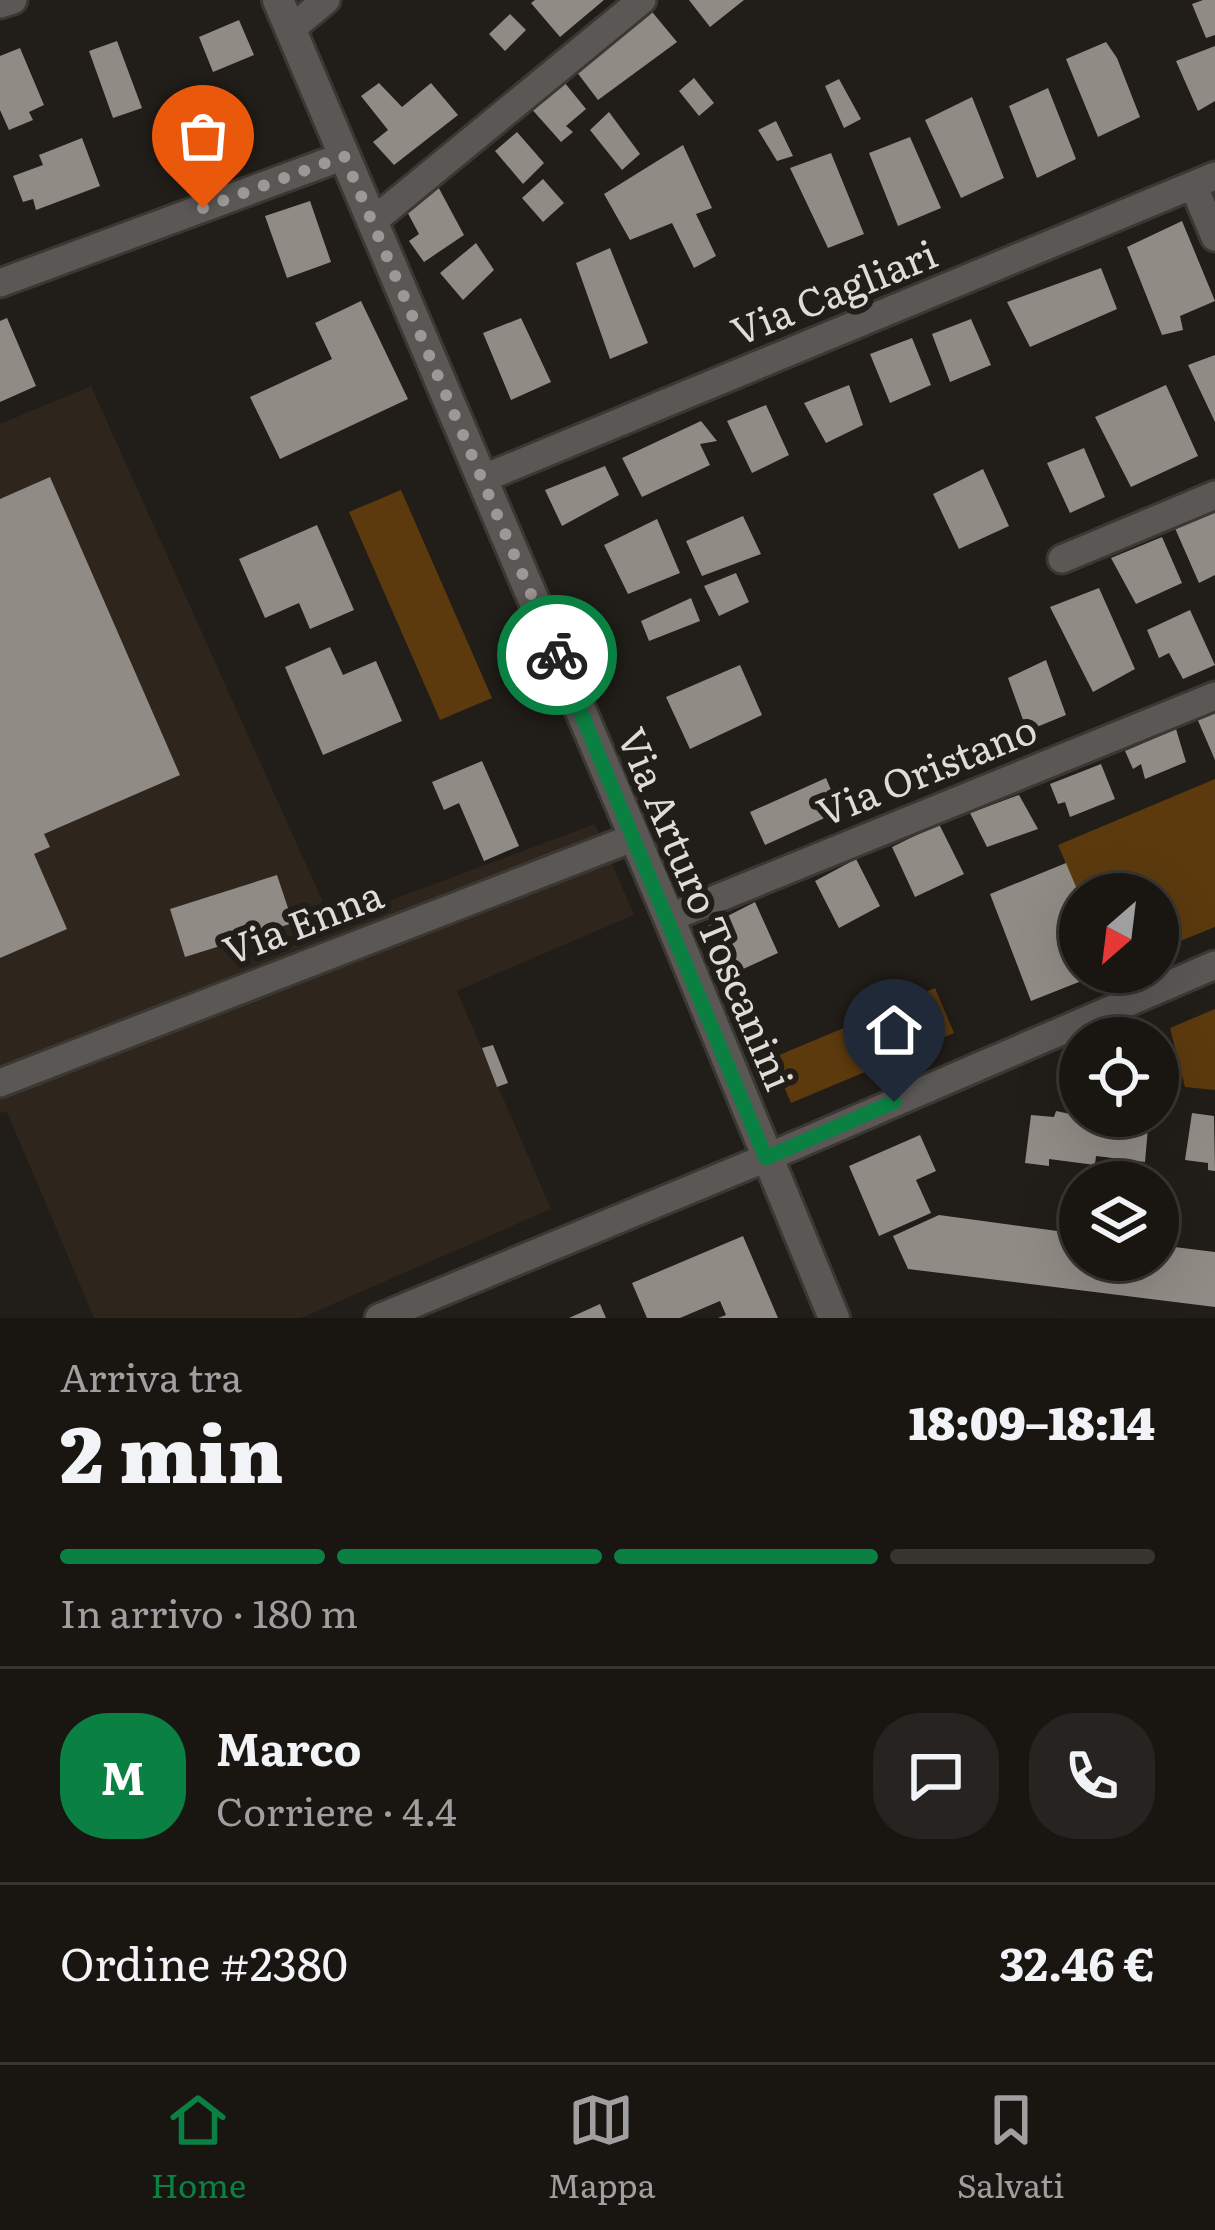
<!DOCTYPE html>
<html lang="it">
<head>
<meta charset="utf-8">
<style>
	:root { --surface:#191612; --page:#262320; --text:#f1f3f6; --muted:#9f9f9f; --line:#373532; --accent:#0b8043 }
	body { margin:0; font-family:Literata,serif; background:var(--page); color:var(--text); height:100vh; display:flex; flex-direction:column; font-size:45px; white-space:nowrap }
	* { box-sizing:border-box; margin:0 }
	p { font-size:39px; color:var(--muted) }
	.icon { flex:none; width:66px; height:66px; fill:none; stroke:currentColor; stroke-width:2; stroke-linecap:round; stroke-linejoin:round }
	.map { position:relative; height:1318px; overflow:hidden }
	.side { display:flex; flex-direction:column; background:var(--surface); flex:1 }
	.side>* { flex:none }
	.needle { width:78px; rotate:208deg }
	.controls { position:absolute; left:1059px; top:873px; display:grid; gap:24px }
	.controls a { display:grid; place-items:center; width:120px; height:120px; border-radius:50%; background:var(--surface); box-shadow:0 12px 48px #0002,0 0 0 3px var(--line); font-size:60px }
	.pin { position:absolute; display:grid; place-items:center; width:102px; height:102px; color:#fff; margin:-123px -51px; border-radius:50% 50% 50% 0; rotate:-45deg; box-shadow:0 0 12px #0007 }
	.pin .icon { rotate:45deg }
	.courier { position:absolute; display:grid; place-items:center; width:120px; height:120px; margin:-60px; border:9px solid #0b8043; border-radius:50%; background:#fff; color:#222; box-shadow:0 3px 15px #0007 }
	.overview em { font-style:normal; font-weight:800 }
	.overview div { display:flex; flex-direction:column-reverse }
	.overview { display:flex; align-items:center; justify-content:space-between; height:204px; padding:0 60px }
	h1 { font-size:78px; font-weight:800; line-height:90px }
	.bar { display:grid; grid-template-columns:repeat(4,1fr); gap:18px 12px; align-content:center; height:144px; padding:0 60px }
	.bar i { height:15px; border-radius:9px; background:var(--line) }
	.bar .active { background:var(--accent) }
	.bar p { grid-column:span 4 }
	.line { display:flex; align-items:center; gap:30px; padding:0 60px; border-top:3px solid var(--line) }
	.line div { flex:1 }
	.round { display:grid; place-items:center; flex:none; width:126px; height:126px; border-radius:48px; background:var(--page) }
	.menu { display:flex; justify-content:space-around; align-items:center; height:168px; border-top:3px solid var(--line); background:var(--surface); font-size:33px; color:var(--muted) }
	.menu a { display:grid; justify-items:center; gap:6px }
	.menu .active { color:var(--accent) }
	.map>svg:first-child { display:block }
	.built { fill:#2e251c }
	.green { fill:#5c3a0e }
	.building { fill:#918b85 }
	.lines { fill:none; stroke-linecap:round; stroke-linejoin:round }
	.minor-casing { stroke:#3b3833; stroke-width:33 }
	.tertiary-casing { stroke:#3b3833; stroke-width:36 }
	.minor { stroke:#5a5755; stroke-width:27 }
	.tertiary { stroke:#5a5755; stroke-width:30 }
	.done { stroke:#9c9895; stroke-width:12; stroke-dasharray:0 21.6 }
	.route { stroke:#0b8043; stroke-width:15 }
	.labels { text-anchor:middle; stroke-width:12; stroke-linejoin:round; paint-order:stroke }
	.street-label { font-size:39px; fill:#dedbd8; stroke:#211d18 }
</style>
</head>
<body>
<div class="map">
<svg width="1215" height="1318" viewBox="0 0 1215 1318">
	<rect width="100%" height="100%" fill="#211d18"/>
	<path class="built" d="M91,386L332,922L595,824L634,915L457,991L551,1209L301,1318H94L7,1112L0,1113V424Z"/>
	<path class="green" d="M401,490L492,698L440,720L349,512Z
		M1215,779V927L1158,950V894L1080,896L1058,845Z
		M935,988L954,1033L880,1064L861,1019Z
		M1215,1009V1090L1185,1087L1170,1028Z
		M846,1027L865,1072L791,1103L772,1058Z"/>
	<path class="building" d="M535,0H604L560,37L531,3Z
		M689,0H744L710,27Z
		M1203,0H1215V35L1206,38L1192,4Z
		M648,7L677,42L598,100L573,67Z
		M510,14L526,30L505,51L489,34Z
		M239,20L254,55L213,72L199,37Z
		M117,41L142,108L113,118L89,51Z
		M1106,42L1117,58L1140,117L1098,137L1066,59Z
		M1215,46V101L1198,111L1176,61Z
		M20,48L44,105L29,112L33,120L9,130L0,110V56Z
		M560,77L586,109L566,126L573,132L561,142L529,106Z
		M694,78L714,103L699,116L679,91Z
		M839,79L861,119L844,128L825,86Z
		M379,83L402,107L431,83L458,115L394,165L373,142L388,130L361,96Z
		M1048,88L1076,159L1037,178L1009,106Z
		M972,97L1004,178L961,198L925,120Z
		M224,104L242,149L184,172L180,161L172,164L159,130Z
		M609,112L640,154L622,170L590,130Z
		M776,121L793,156L777,161L758,130Z
		M517,132L544,163L523,184L495,151Z
		M910,137L941,208L898,226L869,153Z
		M82,138L100,186L36,210L33,199L23,202L13,176L43,165L39,155Z
		M683,145L712,208L696,214L716,256L694,268L672,223L630,240L604,194Z
		M831,153L864,234L828,248L790,168Z
		M543,179L564,203L543,222L522,198Z
		M435,181L464,235L424,262L409,241L419,234L404,206Z
		M310,201L331,262L287,278L265,216Z
		M1182,221L1215,301L1180,316L1183,330L1162,335L1127,247Z
		M476,243L494,270L463,300L440,273Z
		M610,248L648,343L610,359L576,263Z
		M1101,268L1117,309L1030,347L1007,302Z
		M361,301L408,399L280,459L250,397L332,359L315,323Z
		M7,318L36,386L0,402V321Z
		M521,318L551,382L511,400L483,333Z
		M971,319L991,365L950,382L932,334Z
		M912,338L931,385L890,403L870,354Z
		M1215,355V422L1188,365Z
		M849,385L863,425L826,443L804,403Z
		M1166,385L1198,456L1131,487L1095,417Z
		M766,405L789,455L752,473L727,421Z
		M701,421L717,441L700,444L710,465L642,497L622,458Z
		M1084,448L1105,497L1070,513L1047,463Z
		M605,466L619,495L562,526L545,490Z
		M983,469L1009,526L959,549L933,494Z
		M50,477L180,775L44,834L50,847L34,854L67,929L0,958V499Z
		M1215,509V575L1199,583L1174,526Z
		M743,516L761,554L702,576L686,541Z
		M657,519L680,573L628,594L604,545Z
		M317,525L354,610L310,629L299,603L265,618L239,559Z
		M1162,537L1182,583L1136,604L1111,558Z
		M736,573L749,602L719,616L704,586Z
		M1099,588L1135,669L1093,692L1050,607Z
		M691,598L700,621L649,641L641,621Z
		M1190,610L1215,665L1183,679L1169,653L1159,658L1147,630Z
		M330,647L343,675L376,661L402,721L323,755L285,667Z
		M1046,660L1066,715L1027,731L1008,678Z
		M740,665L762,715L690,749L666,697Z
		M1215,708V760L1196,716Z
		M1176,729L1186,762L1145,779L1141,764L1133,769L1125,751Z
		M482,761L519,846L484,861L459,803L444,810L432,782Z
		M1101,764L1115,799L1070,817L1065,802L1058,804L1050,784Z
		M826,778L840,811L765,845L750,812Z
		M1019,795L1038,829L987,847L970,813Z
		M939,824L964,874L915,897L892,847Z
		M856,859L880,906L839,928L815,881Z
		M1066,863L1080,896V972H1104L1031,1001L990,894Z
		M277,875L293,923L185,957L170,909Z
		M755,902L778,953L732,974L708,926Z
		M493,1045L508,1083L497,1087L482,1048Z
		M1056,1111L1080,1116H1149L1145,1162L1096,1156L1095,1165L1049,1159V1166L1025,1163L1031,1115L1054,1117Z
		M1192,1113L1214,1116L1215,1171L1208,1170V1163L1185,1160Z
		M920,1135L936,1171L916,1180L931,1213L879,1236L849,1166Z
		M939,1215L1080,1234V1260H1158V1245L1215,1252V1307L908,1269L893,1236Z
		M743,1236L778,1318H718L726,1315L720,1301L680,1318H647L632,1283Z
		M600,1304L606,1318H569Z"/>
	<g class="lines">
		<defs>
			<path id="minor" d="M0,4L13,0
				M292,28L326,0
				M1194,187L1215,237
				M372,222L642,0
				M0,283L344,156
				M482,479L1215,176
				M1062,559L1215,495
				M669,918L1215,696
				M0,1083L635,837
				M379,1318L766,1158L1215,965"/>
			<path id="tertiary" d="M278,0L669,918L834,1318"/>
		</defs>
		<use href="#minor" class="minor-casing"/>
		<use href="#tertiary" class="tertiary-casing"/>
		<use href="#minor" class="minor"/>
		<use href="#tertiary" class="tertiary"/>
	</g>
	<g class="lines">
		<path class="done" d="M203,208L344,156L557,655"/>
		<path class="route" d="M557,655L766,1158L894,1102"/>
	</g>
	<g class="labels">
		<g class="street-label">
			<text transform="translate(834 293) rotate(-22)" y="14">Via Cagliari</text>
			<text transform="translate(927 771) rotate(-22)" y="14">Via Oristano</text>
			<text transform="translate(705 909) rotate(67)" y="14">Via Arturo Toscanini</text>
			<text transform="translate(303 923) rotate(-21)" y="14">Via Enna</text>
		</g>
	</g>
</svg>
<div class="controls">
<a><svg class="needle" viewBox="-14 -14 28 28"><path d="M0-13l5 13h-10z" fill="#e53935"/><path d="M0 13l5-13h-10z" fill="#9f9f9f"/></svg></a>
<a><svg class="icon" aria-label="locate" viewBox="0 0 24 24"><circle cx="12" cy="12" r="6"/><path d="M12 2v4M12 18v4M2 12h4M18 12h4"/></svg></a>
<a><svg class="icon" aria-label="layers" viewBox="0 0 24 24"><path d="M12 4l9 5-9 5-9-5zM3 14l9 5 9-5"/></svg></a>
</div>
<div class="pin" style="left:203px;top:208px;background:#ea580c"><svg class="icon" aria-label="bag" viewBox="0 0 24 24"><path d="M5 8h14l-1 12H6zM9 8a3 3 0 0 1 6 0"/></svg></div>
<div class="pin" style="left:894px;top:1102px;background:#1f2937"><svg class="icon" aria-label="home" viewBox="0 0 24 24"><path d="M3 11l9-7 9 7M6 9v11h12V9"/></svg></div>
<div class="courier" style="left:557px;top:655px"><svg class="icon" aria-label="bike" viewBox="0 0 24 24"><circle cx="6" cy="16" r="4"/><circle cx="18" cy="16" r="4"/><path d="M6 16l4-8h5l3 8M10 8l3 8H6M13 5h3"/></svg></div>
</div>
<section class="side">
<div class="overview"><div><h1>2 min</h1><p>Arriva tra</p></div><em>18:09–18:14</em></div>
<div class="bar"><i class="active"></i><i class="active"></i><i class="active"></i><i></i><p>In arrivo · 180 m</p></div>
<div class="line" style="height:216px"><b class="round" style="background:var(--accent);color:#fff">M</b><div><b>Marco</b><p>Corriere · 4.4</p></div><a class="round"><svg class="icon" aria-label="chat" viewBox="0 0 24 24"><path d="M4 5h16v11H9l-5 4z"/></svg></a><a class="round"><svg class="icon" aria-label="phone" viewBox="0 0 24 24"><path d="M5 4h4l2 5-3 2q2 4 5 5l2-3 5 2v4C11 20 4 13 5 4z"/></svg></a></div>
<div class="line" style="height:156px"><div>Ordine #2380</div><b>32.46 €</b></div>
</section>
<nav class="menu">
<a class="active"><svg class="icon" aria-label="home" viewBox="0 0 24 24"><path d="M3 11l9-7 9 7M6 9v11h12V9"/></svg>Home</a>
<a><svg class="icon" aria-label="map" viewBox="0 0 24 24"><path d="M3 6l6-2 6 2 6-2v14l-6 2-6-2-6 2zM9 4v14M15 6v14"/></svg>Mappa</a>
<a><svg class="icon" aria-label="saved" viewBox="0 0 24 24"><path d="M7 4h10v16l-5-4-5 4z"/></svg>Salvati</a>
</nav>
</body>
</html>
